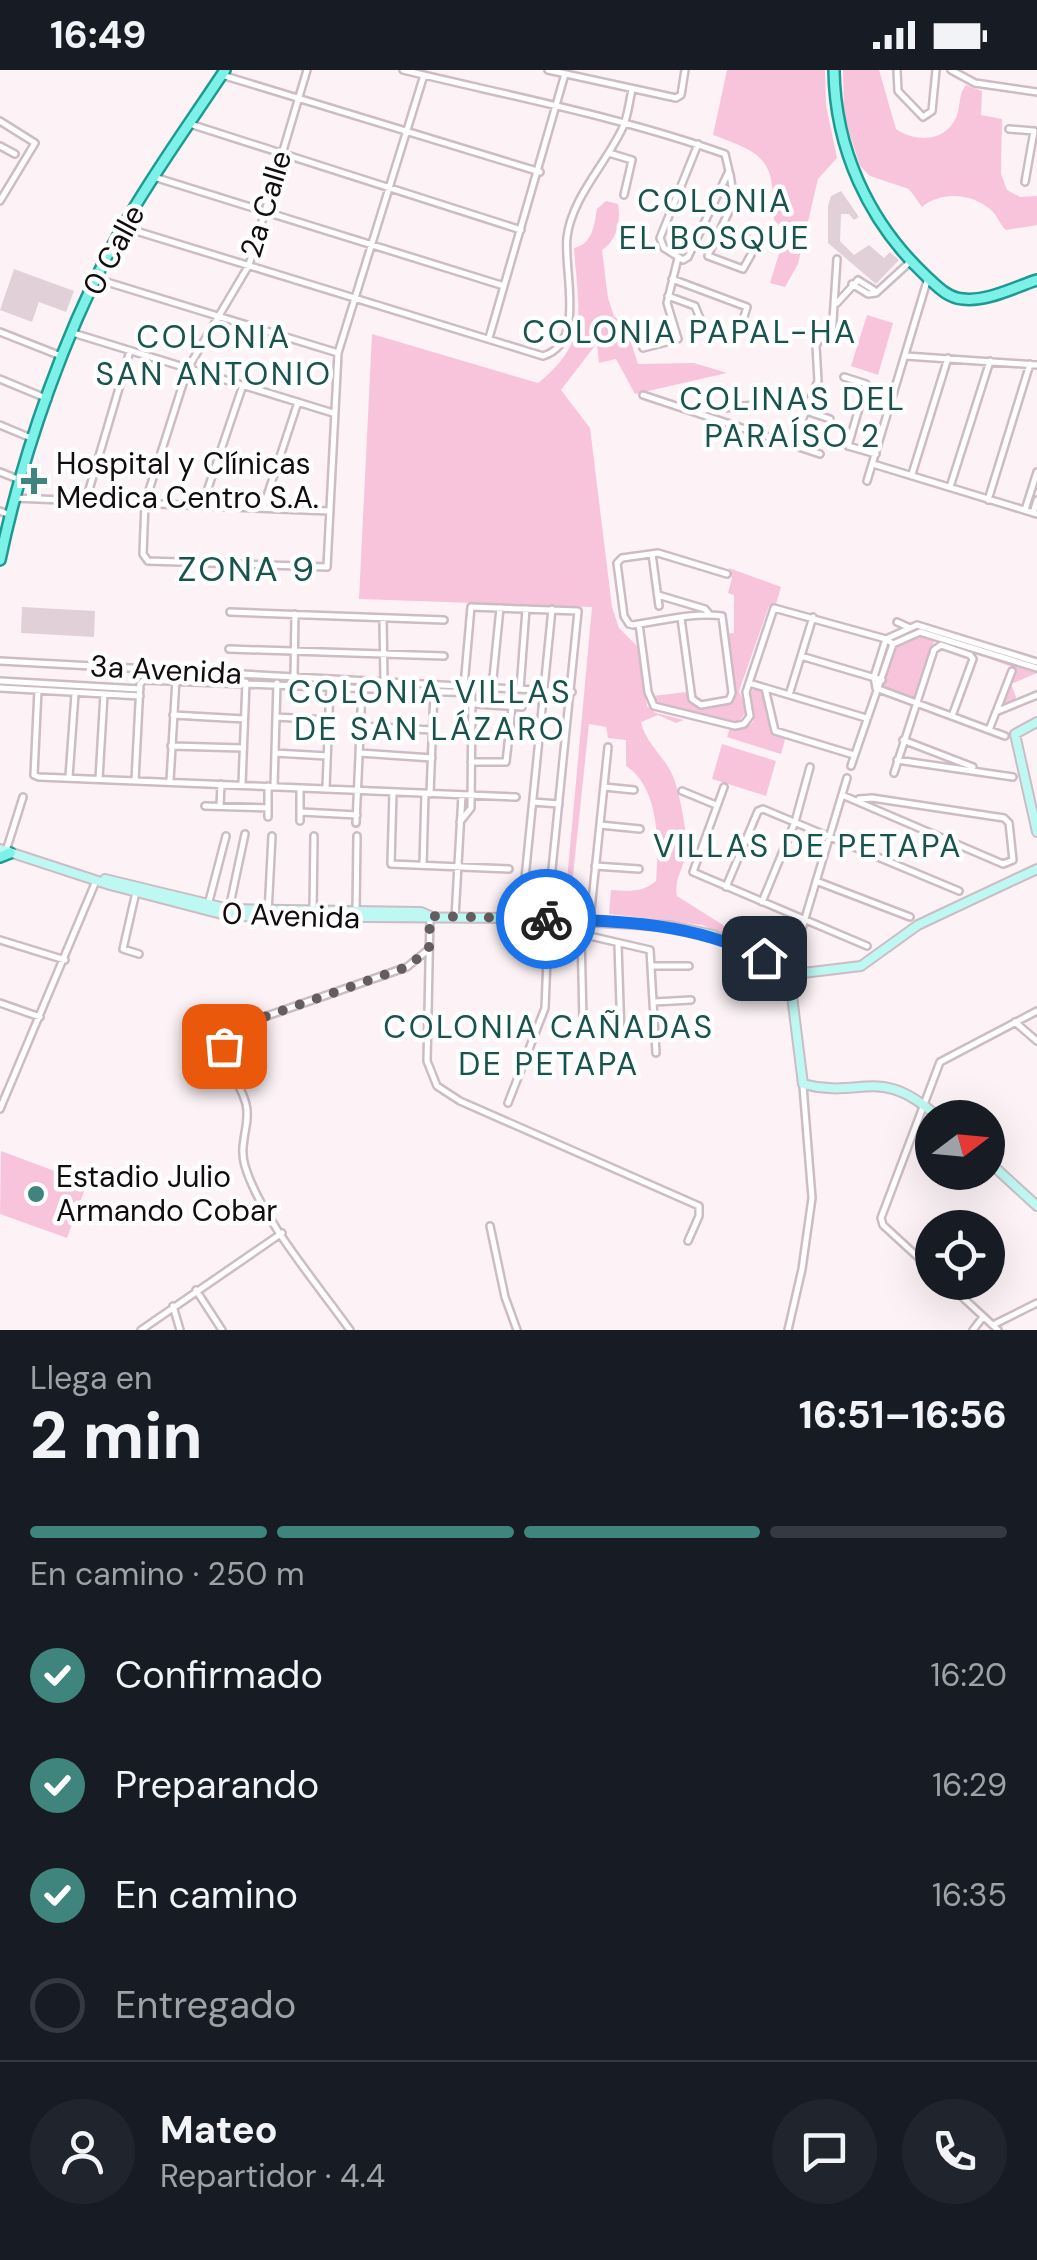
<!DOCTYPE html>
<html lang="es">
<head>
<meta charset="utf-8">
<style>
	:root { --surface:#171b24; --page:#20242c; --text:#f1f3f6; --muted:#9ea1a6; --line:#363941; --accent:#3f857d }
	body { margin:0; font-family:"DM Sans",sans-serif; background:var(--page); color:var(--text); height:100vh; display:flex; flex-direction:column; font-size:38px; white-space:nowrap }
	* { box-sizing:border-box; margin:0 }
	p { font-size:32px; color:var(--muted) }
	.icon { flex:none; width:55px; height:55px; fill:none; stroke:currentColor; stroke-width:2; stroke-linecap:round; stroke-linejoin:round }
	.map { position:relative; height:1260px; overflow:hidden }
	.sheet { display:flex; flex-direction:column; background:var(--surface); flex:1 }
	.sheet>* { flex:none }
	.needle { width:65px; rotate:74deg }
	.controls { position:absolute; left:915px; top:1030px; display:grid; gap:20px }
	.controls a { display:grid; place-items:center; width:90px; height:90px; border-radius:50%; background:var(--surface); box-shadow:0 10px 40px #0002; font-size:50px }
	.pin { position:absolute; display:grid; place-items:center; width:85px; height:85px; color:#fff; margin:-42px; border-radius:20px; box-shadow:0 5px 15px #0006 }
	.courier { position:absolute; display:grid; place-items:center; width:100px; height:100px; margin:-50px; border:8px solid #1a73e8; border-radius:50%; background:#fff; color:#222; box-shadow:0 2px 12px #0007 }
	.headline em { font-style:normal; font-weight:800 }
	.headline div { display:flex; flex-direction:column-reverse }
	.headline { display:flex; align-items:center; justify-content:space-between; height:170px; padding:0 30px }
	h1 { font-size:65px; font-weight:800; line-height:75px }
	.bar { display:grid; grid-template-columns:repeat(4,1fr); gap:15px 10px; align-content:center; height:120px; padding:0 30px }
	.bar i { height:12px; border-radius:8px; background:var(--line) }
	.bar .current { background:var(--accent) }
	.bar p { grid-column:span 4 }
	.line { display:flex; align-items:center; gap:25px; padding:0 30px; border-top:2px solid var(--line) }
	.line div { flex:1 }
	.round { display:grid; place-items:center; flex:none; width:105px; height:105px; border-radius:52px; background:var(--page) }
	ol { padding:0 30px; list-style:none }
	li { display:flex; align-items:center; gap:30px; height:110px }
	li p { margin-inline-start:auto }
	li .icon { padding:10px; border-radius:50%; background:var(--accent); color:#fff; stroke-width:4 }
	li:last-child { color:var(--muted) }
	li i { width:55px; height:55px; border:5px solid var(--line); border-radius:50% }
	.status { display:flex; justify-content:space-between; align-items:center; height:70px; padding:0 50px; background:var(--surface); direction:ltr }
	.status svg { height:28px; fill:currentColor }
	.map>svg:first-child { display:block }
	.green { fill:#f8c4dc }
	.building { fill:#e1d0d8 }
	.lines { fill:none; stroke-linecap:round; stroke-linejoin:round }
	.minor-casing { stroke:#cdbcc4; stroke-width:10 }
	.secondary-casing { stroke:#cdbcc4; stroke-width:12 }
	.primary-casing { stroke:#1d9a91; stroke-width:14 }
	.minor { stroke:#fff; stroke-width:5 }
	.secondary { stroke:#bdf8f3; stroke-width:8 }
	.primary { stroke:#7cf1e7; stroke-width:9 }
	.done { stroke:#645d60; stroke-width:10; stroke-dasharray:0 18 }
	.route { stroke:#1a73e8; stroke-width:12 }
	.poi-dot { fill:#3f857d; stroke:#fff; stroke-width:4 }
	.labels { text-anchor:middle; stroke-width:9; stroke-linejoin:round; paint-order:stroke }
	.street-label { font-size:30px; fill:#110c0e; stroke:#fff }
	.poi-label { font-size:30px; fill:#110c0e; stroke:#fff; text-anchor:start }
	.neighbourhood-label { font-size:32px; letter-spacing:2.5px; fill:#19534d; stroke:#fff }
	.quarter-label { font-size:35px; letter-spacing:2.5px; fill:#19534d; stroke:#fff }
</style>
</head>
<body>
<div class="status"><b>16:49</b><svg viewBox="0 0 49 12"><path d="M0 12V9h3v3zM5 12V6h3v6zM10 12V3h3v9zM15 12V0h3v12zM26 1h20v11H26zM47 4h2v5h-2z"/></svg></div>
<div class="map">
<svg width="1037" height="1260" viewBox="0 0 1037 1260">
	<rect width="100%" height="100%" fill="#fdf3f7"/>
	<path class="green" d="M727,0H825L826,35L837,88L818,109L798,194L785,217L770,213L786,161L774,150C773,91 769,85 713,65Z
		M843,0H879L896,59C916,73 947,72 957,45C961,34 958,25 966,15L982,21L981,45L1002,49L1001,104L1007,120L1020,127L1037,126V155L1006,160C1000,155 997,145 991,140C972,123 941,121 922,137L909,119L870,106L860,96L844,46Z
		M606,131L618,134C621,150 617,171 602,180L608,228L614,246L626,257L638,294L694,293L727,303L635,324L616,289L599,293L597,273L561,320L590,358L612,537L619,558L637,576L647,636L656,643L684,650L676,653L658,645L641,652C646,676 670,690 676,715C681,732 687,761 686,779C686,796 673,809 677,826L750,872L748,874L702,855L609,844L611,820C628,821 642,823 656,811C659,776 660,718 626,696V670L608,668L606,657L589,654L569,843H564L592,537L359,529L372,264L538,313C591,271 578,239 574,178C593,174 594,155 597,139Z
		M867,245L893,253L878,305L851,296Z
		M729,498L781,517L776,534L769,536L739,621L747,641L738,652L663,636L652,626L687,622C693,641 720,641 733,627L727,564L734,563V525L728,523L732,508Z
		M922,565L1037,601V603L1011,614L1017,630L1000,638L1015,598L935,569L914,629L885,619L882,614L894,577Z
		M755,618L762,622L770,660L785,669L781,684L727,667L729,660L745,658L753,652L750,622Z
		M722,674L776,691L766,726L712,709Z
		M1,1081L87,1113L67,1168L0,1144Z"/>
	<path class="building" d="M841,121L859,147L854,150L849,144H841L840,171L854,185L869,175L884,188L890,182L899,190L876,214L828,173V136L831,126Z
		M14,199L74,221L66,242L39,232L32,252L0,240Z
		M22,537L95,541L94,567L21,563Z"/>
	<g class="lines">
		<defs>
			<path id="minor" d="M307,0L249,195L188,298L145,433L143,484L148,491L327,497L338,283L424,5
				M403,0C510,26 621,47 725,84L729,101L688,187L683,190L664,178L660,168L698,74
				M548,0L676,28L681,25L685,0
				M897,0L898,21L923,47L932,41L936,0
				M951,0L975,13L1037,22
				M222,5L540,102
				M0,51L35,73L0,131
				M190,54L521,160
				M1009,59L1034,61
				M0,76L15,84
				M609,83L632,90L624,125
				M154,107L504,216
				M1025,112L1034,61
				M722,156L757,174L743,199L708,186L709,183L734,131L730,104
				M123,157L543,286C587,273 563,201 567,167C572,127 606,94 623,57C628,46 629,32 632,20
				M97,209L338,283
				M672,209L747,237L739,263
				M852,214L868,224L876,223L911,191
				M668,226L695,236L705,261
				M837,233L858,210L877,222
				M0,262L61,286
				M73,263L333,343
				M489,268L565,4
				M643,278L678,269L667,233L678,188
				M906,286L1037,295
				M844,307L866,314L848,376L876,384
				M0,309L48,329
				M643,325L820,384
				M695,341L754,335
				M806,341L830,349
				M0,355L31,368
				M792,375L818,311L816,276L819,270L832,266L837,189
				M873,394L1037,444
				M0,402L20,410
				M912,404L948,288
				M867,411L928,208
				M950,417L990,291
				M14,428L330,441
				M86,430L130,281
				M988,430L1030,294
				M202,436L243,315
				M263,438L298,332
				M1025,440L1037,402
				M0,441L10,445
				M1033,443L1037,430
				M652,484L659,536
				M658,525L705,539L710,545
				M552,539L521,848L532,861L581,864L650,880L656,983
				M230,542L444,550
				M383,548L384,612
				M681,548L692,629L701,635L729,630L732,623L722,546C694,542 661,551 633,555L629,554L624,546L617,493L622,488L658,483L727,504
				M897,552L910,558
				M639,554L648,622L654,636L735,656L744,654L750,646L746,622L774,538L886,569L893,574
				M886,569L917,555L1037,592
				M893,574L920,562L1037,598
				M229,579L444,586
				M801,586L882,610
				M0,591L572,622
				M294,606L295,544
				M0,611L140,619
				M749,613L866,648
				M464,616L471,537L578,541L547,849
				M0,618L140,626
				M492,618L500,538
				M765,618L775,661L854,685
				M876,618L1005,666
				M876,618L874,607L886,569
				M520,619L526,539
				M38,620L34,705L39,707L516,727
				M789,625L813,547
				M475,634L522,637
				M998,641L1037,625
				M173,645L244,649
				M276,647L328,650
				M361,656L432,660
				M989,660L1012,601
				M903,670L973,697
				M171,676L243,678
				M275,683L327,686
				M360,683L432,688
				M897,690L1013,707
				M471,692H506L512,637
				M851,696L893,574
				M894,703L934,580L941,575L970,585L973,589L952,646
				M69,707L75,624
				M99,709L104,624
				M135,711L140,614L144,610L472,623L471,738L460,752
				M170,711L176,609
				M242,714L246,612
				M274,717L277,613
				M604,717L634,720
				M724,717L693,802L867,876
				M300,718V751
				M326,718L330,616
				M682,721L716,735
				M393,722L391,794L509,799
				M430,724L434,622
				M842,725L1003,794L1013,790L1009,753L1004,748L872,728L859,729
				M533,732L559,734
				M205,736L268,738
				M220,736L221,714
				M301,742L357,745
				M268,747V716
				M356,753L362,618
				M600,755L640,759
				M6,781L23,727
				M423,795L425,723
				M595,796L639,799
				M816,811L910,847
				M726,817L758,741L763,739L959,821
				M136,822L123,879L139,884
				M762,832L795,752L810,697
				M208,835L226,766
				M229,839L245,764
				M313,840L314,766
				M356,841L357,766
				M268,843L272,766
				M430,846L427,991L437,1016L460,1031L699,1136V1146L688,1171
				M455,847L462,725
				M590,850L608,677
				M581,864L583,950
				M0,870L65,890
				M618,875L621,966
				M653,896H689
				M789,902L847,708
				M654,932L691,930
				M0,933L40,947
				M1015,952L1037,971
				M508,1033L545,938L548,863
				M0,1039L96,811
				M490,1156L505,1227L517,1260
				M932,1200L883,1155L881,1148L940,992L1037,941
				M946,1212L998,1260
				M196,1220L222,1260
				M173,1236L180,1260
				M993,1255L1037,1233
				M141,1260L282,1163
				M350,1260C318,1215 260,1147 245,1096C238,1074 251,1054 246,1034C238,1002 204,980 244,954L407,897L429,879
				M788,1260L802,1199L812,1128L803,1016
				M973,1260L983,1247"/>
			<path id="secondary" d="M1037,652L1015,664L1037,762
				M0,779L110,815L229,846L521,848L669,856L713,865L789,902L803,903L861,896L918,855L1037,799
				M105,809L229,839L421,842L430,846
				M789,902L803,1014C863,1030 879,993 939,1048
				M988,1091L1037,1136"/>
			<path id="primary" d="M834,0C835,78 868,151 925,205C936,215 947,228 963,229C987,232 1015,217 1037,210
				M0,490C23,381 66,258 121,160C152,105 190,53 225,0
				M0,787L10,783"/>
		</defs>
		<use href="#minor" class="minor-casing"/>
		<use href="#secondary" class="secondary-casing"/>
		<use href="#primary" class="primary-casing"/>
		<use href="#minor" class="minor"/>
		<use href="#secondary" class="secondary"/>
		<use href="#primary" class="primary"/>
	</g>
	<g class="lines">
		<path class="done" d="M224,976L230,963L244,954L407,897L429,879L430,846L546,849"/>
		<path class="route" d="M546,849C624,851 693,853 764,888"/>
	</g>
	<g class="poi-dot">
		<path d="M29 396h10v10h10v10h-10v10h-10v-10h-10v-10h10z"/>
		<circle cx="36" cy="1124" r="10"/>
	</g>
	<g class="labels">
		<g class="street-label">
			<text transform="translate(266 134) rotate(-73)" y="10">2a Calle</text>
			<text transform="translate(114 180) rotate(-62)" y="10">0 Calle</text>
			<text transform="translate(166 600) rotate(3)" y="10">3a Avenida</text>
			<text transform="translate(291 846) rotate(2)" y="10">0 Avenida</text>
		</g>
		<g class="poi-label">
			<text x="56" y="404">Hospital y Clínicas<tspan x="56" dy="34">Medica Centro S.A.</tspan></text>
			<text x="56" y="1117">Estadio Julio<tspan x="56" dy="34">Armando Cobar</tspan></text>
		</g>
		<g class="neighbourhood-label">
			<text x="715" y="142">COLONIA<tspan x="715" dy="37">EL BOSQUE</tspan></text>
			<text x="690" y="273">COLONIA PAPAL-HA</text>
			<text x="214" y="278">COLONIA<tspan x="214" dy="37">SAN ANTONIO</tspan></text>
			<text x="793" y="340">COLINAS DEL<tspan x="793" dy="37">PARAÍSO 2</tspan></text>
			<text x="430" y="633">COLONIA VILLAS<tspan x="430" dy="37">DE SAN LÁZARO</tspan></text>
			<text x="808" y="787">VILLAS DE PETAPA</text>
			<text x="549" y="968">COLONIA CAÑADAS<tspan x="549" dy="37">DE PETAPA</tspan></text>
		</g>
		<g class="quarter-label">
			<text x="247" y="511">ZONA 9</text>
		</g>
	</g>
</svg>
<div class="controls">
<a><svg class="needle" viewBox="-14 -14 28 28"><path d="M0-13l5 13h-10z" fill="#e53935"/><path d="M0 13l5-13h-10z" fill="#9ea1a6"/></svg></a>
<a><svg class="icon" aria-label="locate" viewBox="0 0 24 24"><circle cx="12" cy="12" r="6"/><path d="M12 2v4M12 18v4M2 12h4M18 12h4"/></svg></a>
</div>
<div class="pin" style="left:224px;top:976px;background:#ea580c"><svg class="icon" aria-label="bag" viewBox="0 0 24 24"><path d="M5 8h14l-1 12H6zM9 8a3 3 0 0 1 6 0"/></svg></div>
<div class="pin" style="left:764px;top:888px;background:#1f2937"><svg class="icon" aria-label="home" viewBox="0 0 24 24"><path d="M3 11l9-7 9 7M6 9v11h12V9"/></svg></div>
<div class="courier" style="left:546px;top:849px"><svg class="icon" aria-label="bike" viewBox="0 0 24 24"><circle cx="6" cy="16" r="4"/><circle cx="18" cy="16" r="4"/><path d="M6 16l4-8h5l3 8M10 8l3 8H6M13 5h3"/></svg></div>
</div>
<section class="sheet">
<div class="headline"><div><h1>2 min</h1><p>Llega en</p></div><em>16:51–16:56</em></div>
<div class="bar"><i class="current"></i><i class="current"></i><i class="current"></i><i></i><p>En camino · 250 m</p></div>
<ol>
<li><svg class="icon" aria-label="check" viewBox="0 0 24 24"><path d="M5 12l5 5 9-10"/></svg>Confirmado<p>16:20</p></li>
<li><svg class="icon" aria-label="check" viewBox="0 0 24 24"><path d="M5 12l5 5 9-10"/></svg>Preparando<p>16:29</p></li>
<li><svg class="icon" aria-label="check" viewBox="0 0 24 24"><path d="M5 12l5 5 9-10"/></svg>En camino<p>16:35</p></li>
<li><i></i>Entregado</li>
</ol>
<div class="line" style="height:180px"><a class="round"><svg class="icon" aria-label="person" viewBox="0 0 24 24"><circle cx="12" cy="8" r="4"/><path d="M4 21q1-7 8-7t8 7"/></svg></a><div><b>Mateo</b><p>Repartidor · 4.4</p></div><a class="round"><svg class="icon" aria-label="chat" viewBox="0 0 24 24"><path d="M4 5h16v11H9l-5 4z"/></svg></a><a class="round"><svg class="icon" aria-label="phone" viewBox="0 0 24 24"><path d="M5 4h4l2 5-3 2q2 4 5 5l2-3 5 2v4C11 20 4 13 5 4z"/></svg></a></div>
</section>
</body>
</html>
